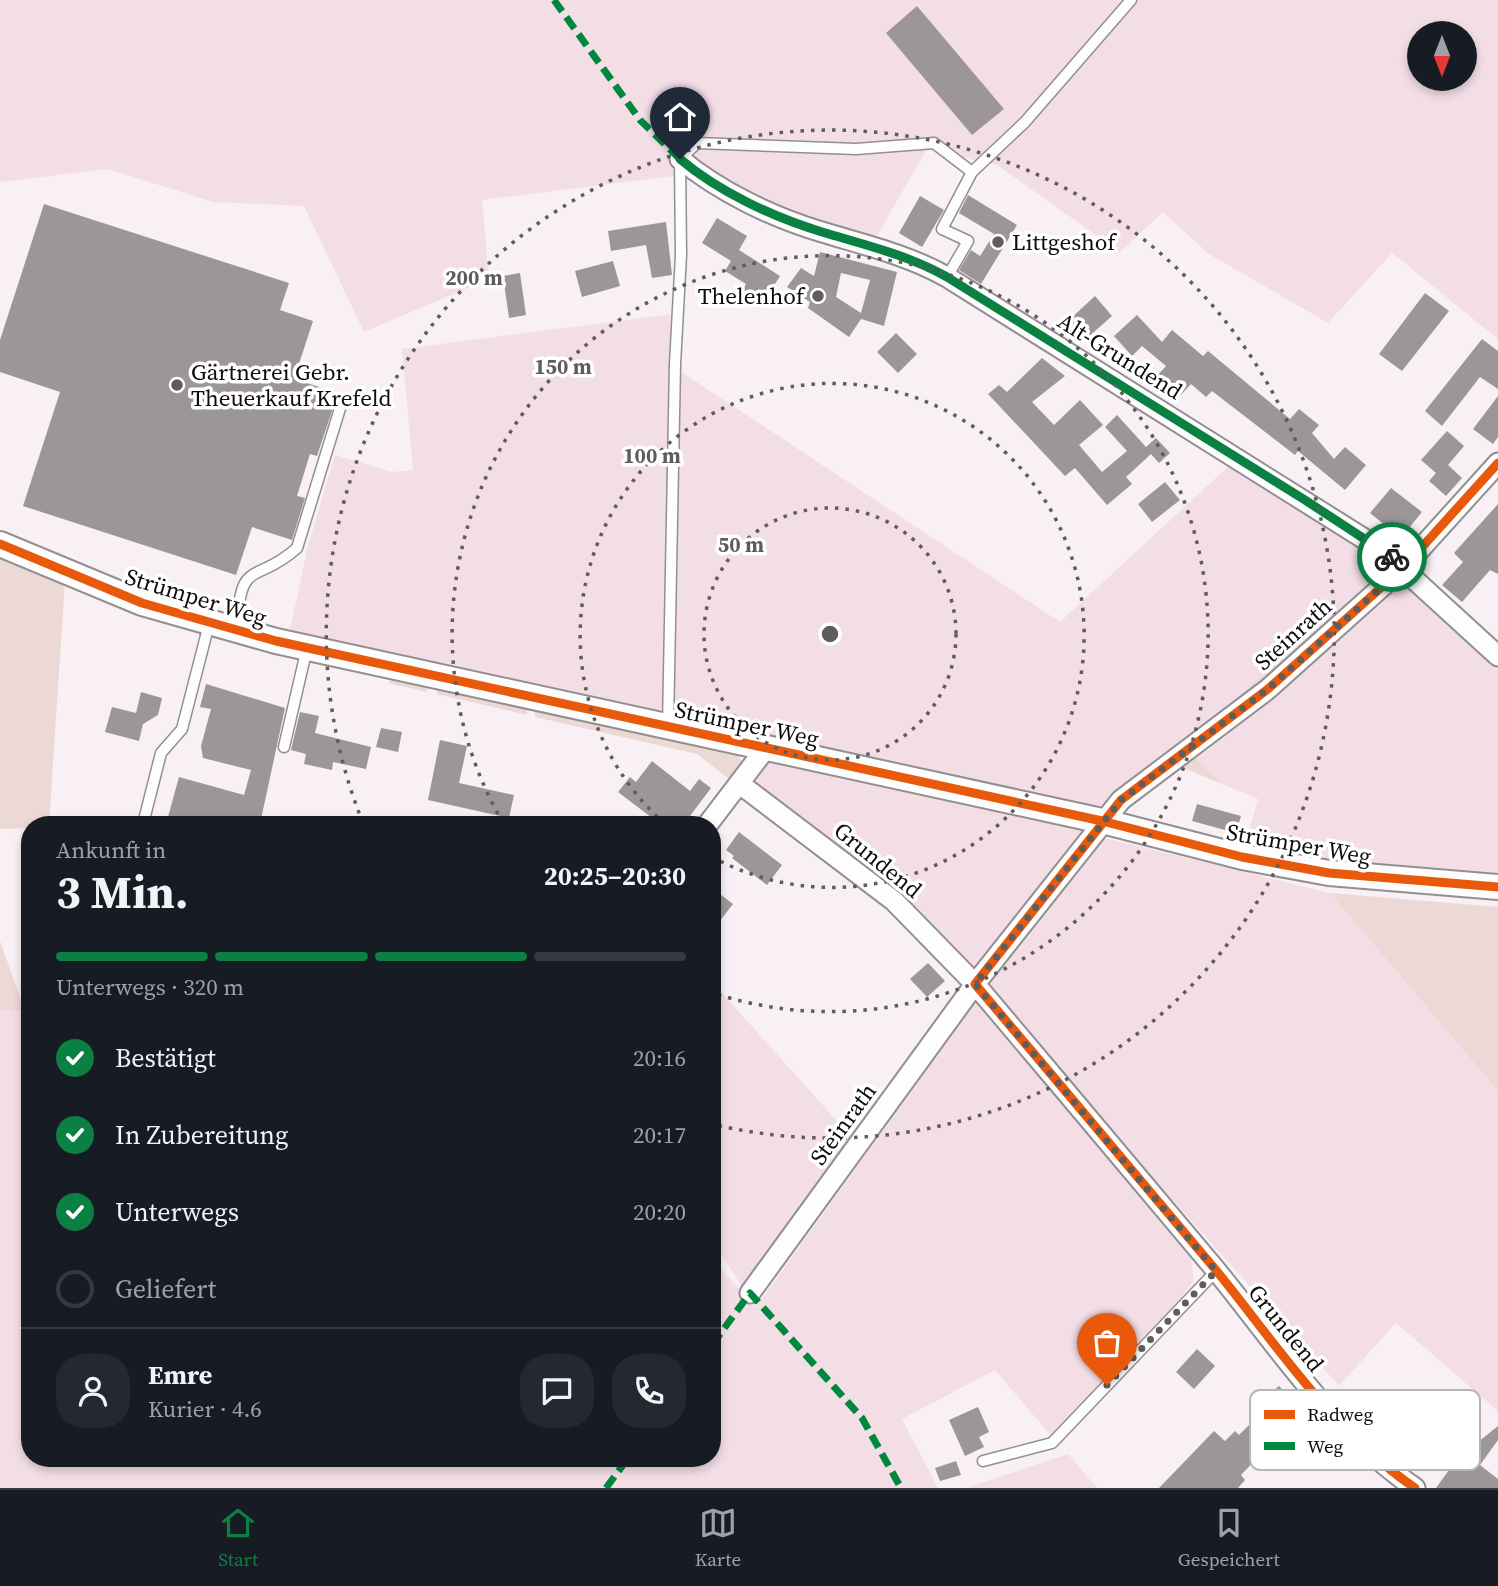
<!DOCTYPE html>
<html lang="de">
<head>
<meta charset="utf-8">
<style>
	:root { --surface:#171b24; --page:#242831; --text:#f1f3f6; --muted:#9ea1a6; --line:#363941; --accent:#0b8043 }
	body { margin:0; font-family:"Source Serif 4",serif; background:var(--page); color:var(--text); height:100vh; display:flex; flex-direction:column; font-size:26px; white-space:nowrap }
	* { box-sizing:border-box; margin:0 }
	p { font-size:23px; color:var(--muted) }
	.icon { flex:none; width:38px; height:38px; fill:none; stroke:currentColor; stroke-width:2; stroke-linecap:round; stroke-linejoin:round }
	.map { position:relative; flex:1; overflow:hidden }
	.drawer { position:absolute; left:21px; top:816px; width:700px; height:651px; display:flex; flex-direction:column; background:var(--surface); border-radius:28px; box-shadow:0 4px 10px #0003 }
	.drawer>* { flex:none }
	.needle { width:46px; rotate:180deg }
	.controls { position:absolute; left:1407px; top:21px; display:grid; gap:14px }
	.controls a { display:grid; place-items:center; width:70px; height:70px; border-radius:50%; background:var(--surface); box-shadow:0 4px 10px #0003; font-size:35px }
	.pin { position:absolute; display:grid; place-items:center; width:60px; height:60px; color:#fff; margin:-72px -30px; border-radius:50% 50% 50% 0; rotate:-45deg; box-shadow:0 0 7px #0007 }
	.pin .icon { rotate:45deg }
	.courier { position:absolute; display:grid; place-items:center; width:70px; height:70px; margin:-35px; border:5px solid #0b8043; border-radius:50%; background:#fff; color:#222; box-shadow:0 2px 9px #0007 }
	.summary em { font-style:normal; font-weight:700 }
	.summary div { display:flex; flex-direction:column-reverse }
	.summary { display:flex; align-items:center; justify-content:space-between; height:119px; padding:0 35px }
	h1 { font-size:46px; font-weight:700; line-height:52px }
	.bar { display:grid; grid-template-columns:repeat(4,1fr); gap:10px 7px; align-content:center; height:84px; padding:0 35px }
	.bar i { height:9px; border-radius:5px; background:var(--line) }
	.bar .current { background:var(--accent) }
	.bar p { grid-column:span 4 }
	.line { display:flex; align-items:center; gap:18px; padding:0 35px; border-top:2px solid var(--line) }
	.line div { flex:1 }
	.round { display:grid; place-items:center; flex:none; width:74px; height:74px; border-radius:28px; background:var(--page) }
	ol { padding:0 35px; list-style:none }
	li { display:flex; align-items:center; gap:21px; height:77px }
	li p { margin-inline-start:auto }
	li .icon { padding:7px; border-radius:50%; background:var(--accent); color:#fff; stroke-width:4 }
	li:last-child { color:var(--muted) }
	li i { width:38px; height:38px; border:4px solid var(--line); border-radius:50% }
	.tab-bar { display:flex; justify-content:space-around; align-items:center; height:98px; border-top:2px solid var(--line); background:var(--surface); font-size:19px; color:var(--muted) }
	.tab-bar a { display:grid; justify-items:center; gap:4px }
	.tab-bar .current { color:var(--accent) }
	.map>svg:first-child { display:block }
	.farmland { fill:#f3dee6; fill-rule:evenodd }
	.green { fill:#ecd8d5 }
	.building { fill:#9c9699; fill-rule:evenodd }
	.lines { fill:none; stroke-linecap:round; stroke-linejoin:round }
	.service-casing { stroke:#928f90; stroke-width:13 }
	.minor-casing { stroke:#928f90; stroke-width:23 }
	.tertiary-casing { stroke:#928f90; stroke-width:28 }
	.service { stroke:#fefdfd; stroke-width:10 }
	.minor { stroke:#fefdfd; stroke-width:19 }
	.tertiary { stroke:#fefdfd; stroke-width:24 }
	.quiet { stroke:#00873e; stroke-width:7; stroke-dasharray:14 7; stroke-linecap:butt }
	.cycleway-casing { stroke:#fff; stroke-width:13 }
	.cycleway { stroke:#e8590c; stroke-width:9 }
	.done { stroke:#5f5c5d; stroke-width:7; stroke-dasharray:0 12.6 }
	.route { stroke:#0b8043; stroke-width:9 }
	.ring { fill:none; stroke:#5f5c5d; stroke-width:3.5; stroke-dasharray:3.5 7 }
	.poi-dot { fill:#5f5c5d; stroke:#fff; stroke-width:2.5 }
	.labels { text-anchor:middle; stroke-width:7; stroke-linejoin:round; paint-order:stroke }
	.poi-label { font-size:23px; fill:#0c0c0c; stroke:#fff; text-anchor:start }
	.street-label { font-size:23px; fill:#0c0c0c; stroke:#fff }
	.key { fill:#fff; stroke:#b6b6b6; stroke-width:2 }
	.key-label { font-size:19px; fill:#0c0c0c }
	.centre { fill:#5f5c5d; stroke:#fff; stroke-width:3.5 }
	.ring-label { font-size:21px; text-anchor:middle; font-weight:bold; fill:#5f5c5d; stroke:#fff; stroke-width:7; stroke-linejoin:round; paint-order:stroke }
</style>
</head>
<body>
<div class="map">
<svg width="1498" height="1488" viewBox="0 0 1498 1488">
	<rect width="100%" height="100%" fill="#f8f0f4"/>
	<path class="farmland" d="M0,0H1498V339L1392,253L1328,323L1209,254L1163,212L1120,252L997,165L927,149L875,239L801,219L695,162L673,176L482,200L489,279L364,332L304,206L213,202L108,169L0,182ZM1419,33H1465V79H1419Z
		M673,314L664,704L659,711L290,630L308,546L335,455L392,472L413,470L402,349Z
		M680,371L1060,622L1232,463L1388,566L1166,760L1098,810L679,721L673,707Z
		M1408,586L1498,669V876L1329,861L1245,845L1258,799L1222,784L1197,759L1394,592Z
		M770,758L1082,825L1080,841L978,973L756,786L754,775Z
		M1105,838L1330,893L1498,1091V1411L1396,1323L1339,1386L993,999L990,989L993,967L1089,844Z
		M722,993L855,1141L745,1291L712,1240V998Z
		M976,1001L1191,1258L1194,1280L1182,1297L1052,1437L995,1370L902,1419L938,1488H0V1009L25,1011L30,1034V1458H712V1259L756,1307Z
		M1068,1454L1097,1488H966Z"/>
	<path class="green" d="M0,551L65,581L49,824H30V828L0,829Z
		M1388,566L1390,572L1265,684L1166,760Z
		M1400,580L1411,582L1498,663V669L1408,586L1394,592L1197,758L1222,784L1176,765C1257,710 1327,643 1400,580Z
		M398,675L428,686L427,692L388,683Z
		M438,687L522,703L527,709V715L437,694Z
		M547,707L730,747L742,761V771L734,783L697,754L535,717V711Z
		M1330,893L1498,907V1091Z
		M0,941L25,1011L0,1009Z"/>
	<path class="building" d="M917,6L1004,109L972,135L886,33Z
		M968,195L1017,225L981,284L959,270L971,250L980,256L994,234L959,213Z
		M920,196L944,210L922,247L899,233Z
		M44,204L289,283L280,310L313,321L294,379L338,393L317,456L310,454L297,496L305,498L292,540L252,527L236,575L23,506L60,392L0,372V340Z
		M717,218L747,236L739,250L780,276L760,308L739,295L746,284L725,271L731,261L702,243Z
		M666,222L672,275L652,278L646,245L611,251L608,231Z
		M820,252L897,272L884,326L861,319L849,337L808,308L810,302L787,287L801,268L814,276ZM841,273L870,280L861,313L836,297Z
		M613,261L620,286L582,297L575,271Z
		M520,273L526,315L509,318L503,276Z
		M1425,293L1449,311L1402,371L1379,354Z
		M1095,296L1112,316L1086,339L1068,321Z
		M1137,315L1162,342L1172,330L1203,356L1208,351L1290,419L1299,409L1319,425L1312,433L1334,459L1345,447L1366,465L1345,490L1298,451L1295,455L1212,391L1206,397L1191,384L1179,397L1156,377L1166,366L1142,346L1132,356L1114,336Z
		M896,333L917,354L898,373L877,352Z
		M1482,339L1498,351V389L1480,377L1442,426L1425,411Z
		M1042,358L1065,376L1032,402L1054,425L1080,400L1103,425L1079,445L1102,472L1127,451L1105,427L1117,415L1146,447L1156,438L1170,453L1159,463L1151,454L1126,477L1132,484L1107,505L1075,468L1065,476L988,394L999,385L1007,392Z
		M1498,396V437L1493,444L1473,429Z
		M1447,431L1464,446L1448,465L1462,478L1446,496L1429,481L1436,473L1421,460Z
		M1165,482L1180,500L1152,522L1138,504Z
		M1391,488L1422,512L1401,538L1370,513Z
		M1498,504V574L1490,570L1462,602L1442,585L1463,562L1454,553Z
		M206,684L285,708L260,824H166L179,777L244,795L251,770L203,758L201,746L211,709L200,707Z
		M141,692L162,698L158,715L143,724L139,741L105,732L112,707L136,713Z
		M300,712L319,716L315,733L371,747L366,769L333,762L332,770L304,764L306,754L291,750Z
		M381,728L402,732L398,752L376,747Z
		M440,740L467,746L459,783L514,795L509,818L428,800Z
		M652,761L690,791L699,779L711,788L684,824H660L618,792L630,777L636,782Z
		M1197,804L1241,816L1236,833L1192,821Z
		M739,832L782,865L767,885L732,858L734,856L726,850Z
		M712,888L733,904L712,931Z
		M928,963L945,981L927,997L910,979Z
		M1197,1349L1215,1366L1194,1389L1176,1372Z
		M1279,1386L1291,1398L1284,1405L1290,1411L1275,1430L1280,1434L1241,1475L1245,1480L1238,1488H1159L1214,1431L1225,1441L1235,1431L1239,1435L1258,1416L1251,1410Z
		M978,1407L989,1432L979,1437L984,1447L965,1456L949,1420Z
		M1498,1426V1440L1480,1465L1498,1479V1488H1436L1472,1438L1478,1442Z
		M956,1461L961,1475L940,1481L935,1468Z"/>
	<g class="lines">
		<defs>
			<path id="service" d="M972,172L1025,122L1131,0
				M237,630C240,555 255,586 297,548L342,402
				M668,726L675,364L681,255L680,159L697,143L856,149L934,143L972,172L942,229L968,241L947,277
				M284,747L307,648
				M143,824L161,753L182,729L209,624
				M983,1461L1052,1443L1216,1271"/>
			<path id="minor" d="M680,159C720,192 772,217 822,232C865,245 908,255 947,277L1382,550L1498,656
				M740,784L894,901L975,984L750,1293
				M708,824L766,748
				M1415,1488C1333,1432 1277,1345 1215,1269C1136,1174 1055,1079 975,984L1121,800L1268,689L1404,567L1498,463"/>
			<path id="tertiary" d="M0,544L142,603L276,641L1102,821L1242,857L1329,873L1498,887"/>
		</defs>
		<use href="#service" class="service-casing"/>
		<use href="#minor" class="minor-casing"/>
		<use href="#tertiary" class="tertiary-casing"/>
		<use href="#service" class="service"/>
		<use href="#minor" class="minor"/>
		<use href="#tertiary" class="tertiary"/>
		<path class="quiet" d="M554,0L640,120L680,159
			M712,1345L750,1293L862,1418L901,1488
			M606,1488L628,1458"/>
		<defs>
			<path id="cycleway" d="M0,544L142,603L276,641L1102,821L1242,857L1329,873L1498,887
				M1415,1488C1333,1432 1277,1345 1215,1269C1136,1174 1055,1079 975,984L1121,800L1268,689L1404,567L1498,463"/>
		</defs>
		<use href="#cycleway" class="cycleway-casing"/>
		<use href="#cycleway" class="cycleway"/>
	</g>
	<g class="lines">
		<path class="done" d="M1107,1385L1216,1271L975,984L1121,800L1268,689L1404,567L1392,557"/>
		<path class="route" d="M680,159C719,192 773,217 822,232C865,245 908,255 947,277L1305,500L1392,557"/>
	</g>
	<g class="ring">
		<circle cx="830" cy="634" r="126"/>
		<path d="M665 824A252 252 0 1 1 714 858"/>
		<path d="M503 823A378 378 0 1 1 713 993"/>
		<path d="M363 823A504 504 0 1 1 712 1124"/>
	</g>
	<g class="poi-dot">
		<circle cx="998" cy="242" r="7"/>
		<circle cx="818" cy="296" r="7"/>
		<circle cx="177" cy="385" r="7"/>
	</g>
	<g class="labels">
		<g class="poi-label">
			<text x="1012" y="250">Littgeshof</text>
			<text x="804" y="304" text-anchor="end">Thelenhof</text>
			<text x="191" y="380">Gärtnerei Gebr.<tspan x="191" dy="26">Theuerkauf Krefeld</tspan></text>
		</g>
		<g class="street-label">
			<text transform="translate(1120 356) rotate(32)" y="8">Alt-Grundend</text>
			<text transform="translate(196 597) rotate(17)" y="8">Strümper Weg</text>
			<text transform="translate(1293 634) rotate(-42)" y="8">Steinrath</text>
			<text transform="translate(747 724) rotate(12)" y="8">Strümper Weg</text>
			<text transform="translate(1299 844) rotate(10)" y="8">Strümper Weg</text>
			<text transform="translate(878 860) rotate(39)" y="8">Grundend</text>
			<text transform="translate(843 1124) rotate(-54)" y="8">Steinrath</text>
			<text transform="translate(1286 1328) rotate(51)" y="8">Grundend</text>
		</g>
	</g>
	<rect x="1250" y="1390" width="230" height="80" rx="10" class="key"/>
	<rect x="1264" y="1410" width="31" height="9" fill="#e8590c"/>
	<rect x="1264" y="1442" width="31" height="8" fill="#00873e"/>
	<g class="key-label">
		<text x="1307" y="1421">Radweg</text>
		<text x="1307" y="1453">Weg</text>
	</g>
	<circle cx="830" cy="634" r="10" class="centre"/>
	<g class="ring-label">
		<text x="474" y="285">200 m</text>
		<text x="563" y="374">150 m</text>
		<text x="652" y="463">100 m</text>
		<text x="741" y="552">50 m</text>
	</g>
</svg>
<div class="controls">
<a><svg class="needle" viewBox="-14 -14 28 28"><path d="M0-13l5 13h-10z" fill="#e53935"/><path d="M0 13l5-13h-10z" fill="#9ea1a6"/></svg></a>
</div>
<div class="pin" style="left:1107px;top:1385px;background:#ea580c"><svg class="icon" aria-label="bag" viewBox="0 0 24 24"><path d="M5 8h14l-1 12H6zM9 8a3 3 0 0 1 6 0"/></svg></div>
<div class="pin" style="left:680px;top:159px;background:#1f2937"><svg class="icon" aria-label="home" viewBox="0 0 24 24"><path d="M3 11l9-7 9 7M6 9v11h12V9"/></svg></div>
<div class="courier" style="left:1392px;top:557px"><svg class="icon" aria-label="bike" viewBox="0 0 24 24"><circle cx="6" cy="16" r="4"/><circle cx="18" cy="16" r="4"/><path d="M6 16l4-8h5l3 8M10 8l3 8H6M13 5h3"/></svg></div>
<section class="drawer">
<div class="summary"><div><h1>3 Min.</h1><p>Ankunft in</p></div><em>20:25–20:30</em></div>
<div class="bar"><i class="current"></i><i class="current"></i><i class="current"></i><i></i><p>Unterwegs · 320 m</p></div>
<ol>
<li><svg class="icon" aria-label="check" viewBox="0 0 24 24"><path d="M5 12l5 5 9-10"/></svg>Bestätigt<p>20:16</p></li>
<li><svg class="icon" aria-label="check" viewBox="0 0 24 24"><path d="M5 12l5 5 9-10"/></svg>In Zubereitung<p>20:17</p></li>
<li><svg class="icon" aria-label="check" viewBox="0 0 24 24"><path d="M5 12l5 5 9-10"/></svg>Unterwegs<p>20:20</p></li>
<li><i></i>Geliefert</li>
</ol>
<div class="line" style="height:126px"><a class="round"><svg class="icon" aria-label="person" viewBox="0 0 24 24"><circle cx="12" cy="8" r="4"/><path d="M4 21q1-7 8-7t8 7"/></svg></a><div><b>Emre</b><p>Kurier · 4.6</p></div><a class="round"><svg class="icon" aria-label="chat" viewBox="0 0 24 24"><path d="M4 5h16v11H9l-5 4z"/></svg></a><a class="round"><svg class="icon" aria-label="phone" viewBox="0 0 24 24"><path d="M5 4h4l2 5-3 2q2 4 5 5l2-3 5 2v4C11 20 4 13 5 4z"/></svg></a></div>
</section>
</div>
<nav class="tab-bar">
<a class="current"><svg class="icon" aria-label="home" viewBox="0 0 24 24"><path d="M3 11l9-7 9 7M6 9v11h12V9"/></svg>Start</a>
<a><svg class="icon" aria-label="map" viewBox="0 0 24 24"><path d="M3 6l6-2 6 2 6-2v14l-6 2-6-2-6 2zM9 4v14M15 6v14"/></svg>Karte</a>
<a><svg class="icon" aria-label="saved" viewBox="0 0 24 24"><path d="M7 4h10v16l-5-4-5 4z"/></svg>Gespeichert</a>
</nav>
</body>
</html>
